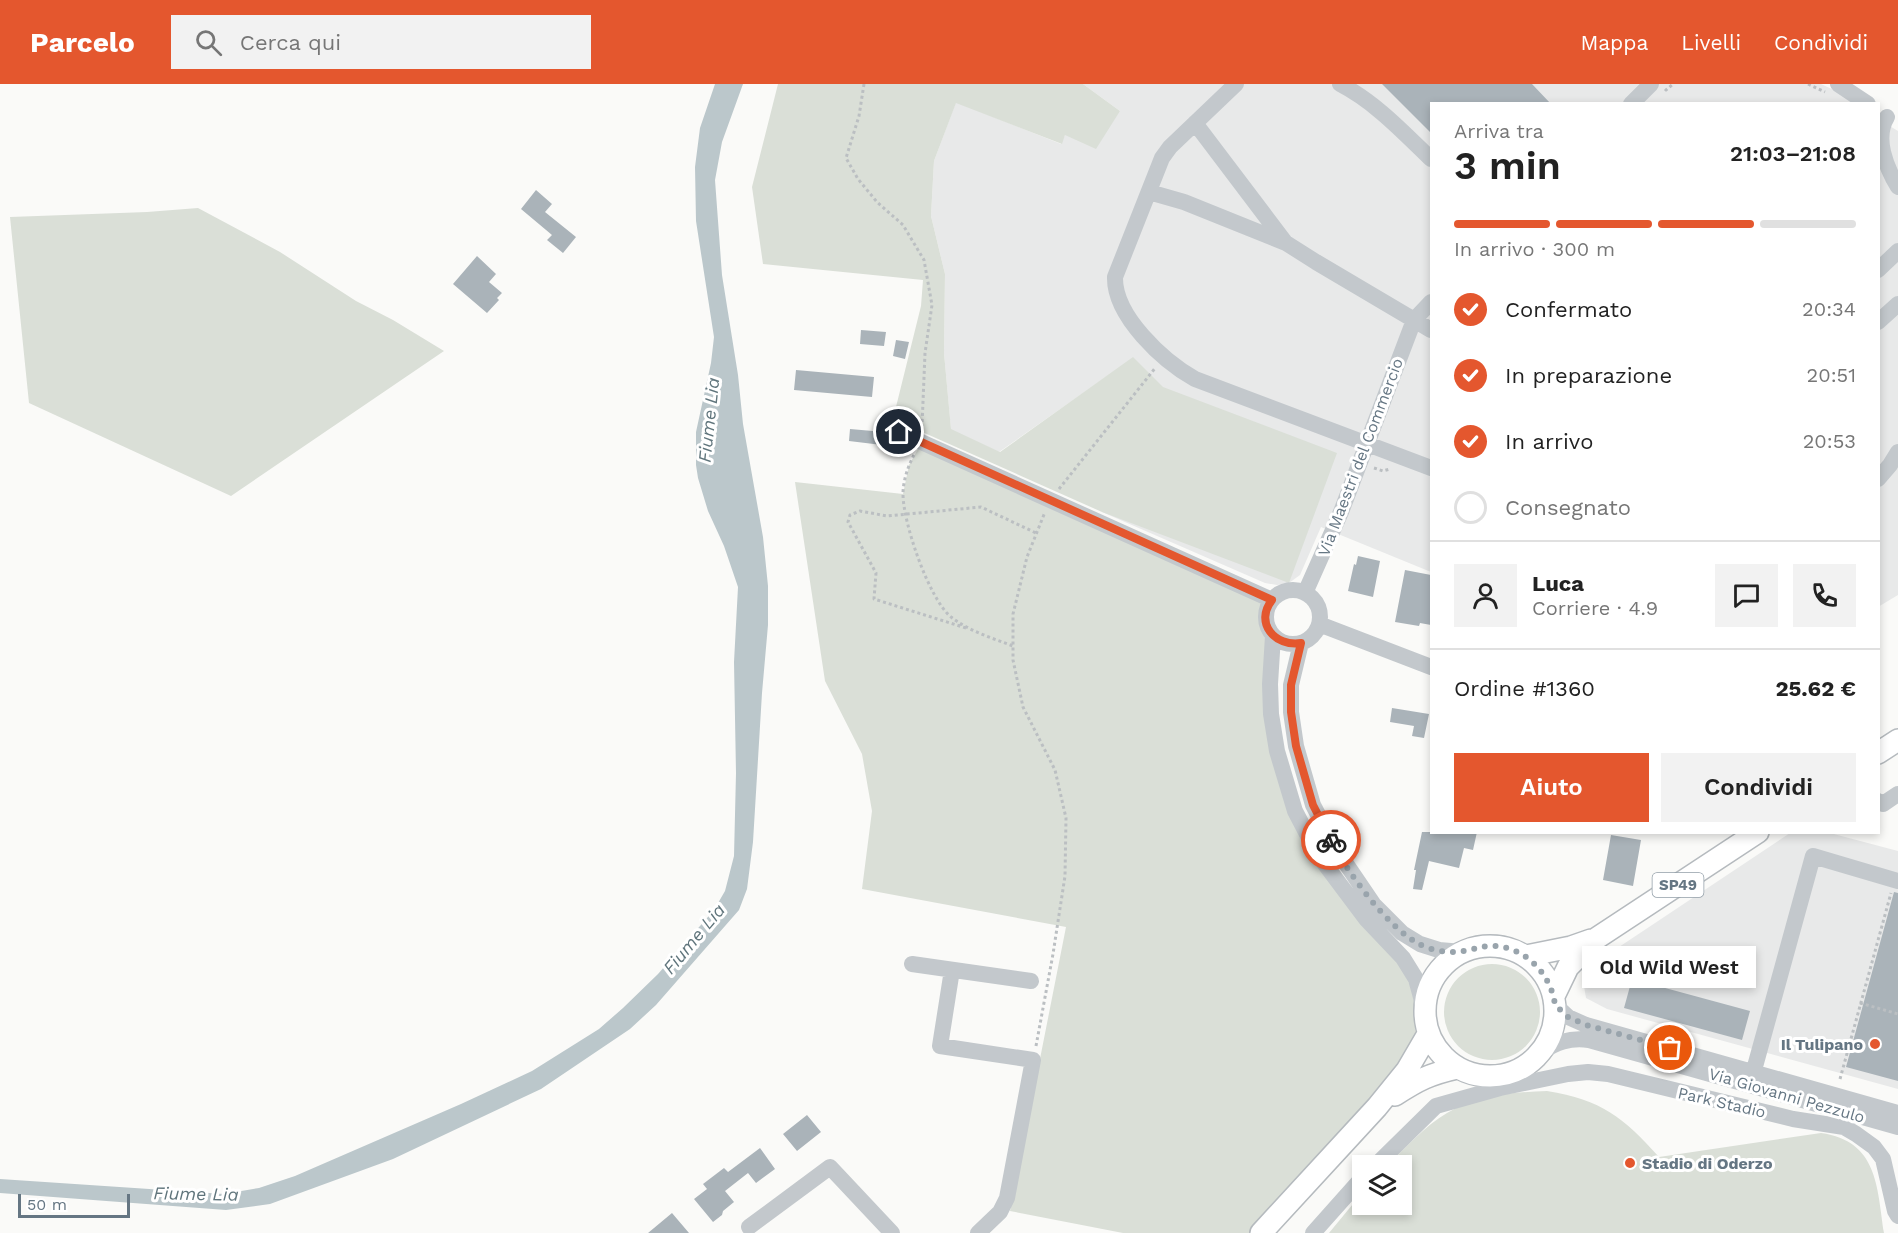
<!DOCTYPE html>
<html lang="it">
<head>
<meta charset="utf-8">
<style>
	:root { --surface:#fff; --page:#f2f2f2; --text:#222; --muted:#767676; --line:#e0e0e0; --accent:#e4572e }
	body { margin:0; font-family:"Work Sans",sans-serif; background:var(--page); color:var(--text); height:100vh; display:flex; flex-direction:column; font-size:22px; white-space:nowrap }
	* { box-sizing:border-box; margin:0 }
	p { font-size:20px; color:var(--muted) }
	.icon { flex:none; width:33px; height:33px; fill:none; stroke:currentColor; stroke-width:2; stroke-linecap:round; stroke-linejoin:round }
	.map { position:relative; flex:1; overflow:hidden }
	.side { position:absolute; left:1430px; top:18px; width:450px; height:732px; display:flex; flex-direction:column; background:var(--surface); border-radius:0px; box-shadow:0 3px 9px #0003 }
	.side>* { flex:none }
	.controls { position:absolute; left:1352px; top:1071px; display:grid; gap:12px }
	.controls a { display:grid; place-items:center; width:60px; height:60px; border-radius:0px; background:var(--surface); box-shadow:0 3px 9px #0003; font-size:30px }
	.scale { position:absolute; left:18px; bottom:15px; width:112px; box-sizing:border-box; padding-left:6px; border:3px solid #657683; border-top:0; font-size:16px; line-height:21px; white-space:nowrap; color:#657683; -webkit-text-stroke:4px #fff; paint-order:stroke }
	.pin { position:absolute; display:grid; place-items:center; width:51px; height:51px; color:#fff; margin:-26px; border:3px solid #fff; border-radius:50%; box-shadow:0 2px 6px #0007 }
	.courier { position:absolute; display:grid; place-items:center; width:60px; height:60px; margin:-30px; border:4px solid #e4572e; border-radius:50%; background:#fff; color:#222; box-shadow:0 2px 8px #0007 }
	.bubble { position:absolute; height:42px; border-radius:0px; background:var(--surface); box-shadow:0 3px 9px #0003; font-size:20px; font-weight:600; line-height:42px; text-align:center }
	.summary em { font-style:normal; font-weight:600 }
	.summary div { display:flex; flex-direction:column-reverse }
	.summary { display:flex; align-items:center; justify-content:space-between; height:102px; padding:0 24px }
	h1 { font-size:39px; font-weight:600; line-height:45px }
	.bar { display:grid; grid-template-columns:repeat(4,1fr); gap:9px 6px; align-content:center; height:72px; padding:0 24px }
	.bar i { height:8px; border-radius:4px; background:var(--line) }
	.bar .current { background:var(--accent) }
	.bar p { grid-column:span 4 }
	.line { display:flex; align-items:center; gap:15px; padding:0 24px; border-top:2px solid var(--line) }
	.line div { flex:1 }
	.round { display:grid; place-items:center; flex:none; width:63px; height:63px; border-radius:0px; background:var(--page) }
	ol { padding:0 24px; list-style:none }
	li { display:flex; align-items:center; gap:18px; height:66px }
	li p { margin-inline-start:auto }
	li .icon { padding:6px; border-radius:50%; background:var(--accent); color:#fff; stroke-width:4 }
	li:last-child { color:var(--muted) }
	li i { width:33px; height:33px; border:3px solid var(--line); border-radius:50% }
	.button { display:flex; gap:12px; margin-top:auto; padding:12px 24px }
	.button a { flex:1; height:69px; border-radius:0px; background:var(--accent); color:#fff; font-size:24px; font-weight:600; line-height:69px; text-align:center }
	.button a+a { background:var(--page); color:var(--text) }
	header { display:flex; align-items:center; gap:36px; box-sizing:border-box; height:84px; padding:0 30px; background:var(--accent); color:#fff }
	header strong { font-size:28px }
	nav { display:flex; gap:33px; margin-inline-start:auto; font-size:21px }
	.search { width:420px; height:54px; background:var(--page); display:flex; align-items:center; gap:15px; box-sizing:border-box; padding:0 21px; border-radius:0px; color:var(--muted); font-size:22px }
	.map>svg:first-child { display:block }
	.built { fill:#e8e9e9 }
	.green { fill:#dadfd7 }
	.water { fill:#bbc7cb }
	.building { fill:#aab3b9 }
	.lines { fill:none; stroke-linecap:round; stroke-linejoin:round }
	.major-casing { stroke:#b5babe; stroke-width:24 }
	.path { stroke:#bbbfc2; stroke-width:3; stroke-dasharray:3 3; stroke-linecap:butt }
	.minor { stroke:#c3c8cc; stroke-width:16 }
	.major { stroke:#fff; stroke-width:21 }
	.done { stroke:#99a4ac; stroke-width:6; stroke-dasharray:0 10.8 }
	.route { stroke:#e4572e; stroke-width:8 }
	.poi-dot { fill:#e4572e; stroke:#fff; stroke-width:2 }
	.labels { text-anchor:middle; stroke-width:6; stroke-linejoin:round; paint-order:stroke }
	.shield { fill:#fff; stroke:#939fa8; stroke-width:1.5 }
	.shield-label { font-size:15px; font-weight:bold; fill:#657683 }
	.street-label { font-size:16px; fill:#657683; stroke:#fff }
	.poi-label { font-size:16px; font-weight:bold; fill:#657683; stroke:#fff; text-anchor:end }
	.water-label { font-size:18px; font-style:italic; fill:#60757c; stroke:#fff }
</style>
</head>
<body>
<header>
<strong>Parcelo</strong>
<div class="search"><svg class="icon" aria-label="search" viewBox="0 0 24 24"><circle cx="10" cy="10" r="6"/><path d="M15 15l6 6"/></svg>Cerca qui</div>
<nav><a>Mappa</a><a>Livelli</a><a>Condividi</a></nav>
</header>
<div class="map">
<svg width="1898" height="1149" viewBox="0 0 1898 1149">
	<rect width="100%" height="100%" fill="#fafaf8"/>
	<path class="built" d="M1083,0H1821L1836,7L1855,19L1431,20V488L1321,443L1300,491L1289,499L1277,501L1265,499L1102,428L1133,274L999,368L951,346L944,269L945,190L931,132L934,77L956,18L1061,60L1065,51L1120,27Z
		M1878,35L1898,47V511L1878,523Z
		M1790,749H1830L1898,767V1005L1607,925L1586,914L1583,896L1595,879Z"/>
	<path class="green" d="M778,0H1083L1120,27L1096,65L1065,51L1062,60L956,19L934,77L931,132L945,190L944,269L951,345L1000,368L1133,273L1163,303L1337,369L1289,499L1102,428L893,335L921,222L923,196L763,180L752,103Z
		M198,124L280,168L356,217L393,236L444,267L231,412L29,319L10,133L147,128Z
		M922,358L1269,519C1264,532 1265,541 1273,552L1270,600L1295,727L1403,874L1424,924L1425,937L1428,950L1261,1149H1123L1010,1127L1066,843L862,805L872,727L862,670L825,597L795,398L903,410L909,381Z
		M1444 928a48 48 0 1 1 96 0a48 48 0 1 1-96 0Z
		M1547,1007C1602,1016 1623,1033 1659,1073L1821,1049C1878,1057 1877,1103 1884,1149H1329L1362,1109V1120H1401V1082L1388,1081C1406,1063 1425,1042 1447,1029C1477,1011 1514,1008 1547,1007Z"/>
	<path class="water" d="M715,0H743L722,58L715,96L722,191L738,291L743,340L763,453L768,502V541L762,609L753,758L747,805L739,826L656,921L630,945L541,1005L393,1075L270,1120L226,1126L0,1109V1095L224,1110L259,1104L295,1092L461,1020L532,987L599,945L623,924L658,890L714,826L725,807L734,772L736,689L734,578L738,503L724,462L708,427L698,394L696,381V348L711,279L714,253L696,137L695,83L700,44Z"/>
	<path class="building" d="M1382,0H1532L1551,20H1431V49Z
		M536,106L552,120L545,128L576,153L563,169L547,156L552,151L521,125Z
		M477,172L496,190L489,198L502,209L497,214L499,216L487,229L453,200Z
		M861,246L886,248L884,262L860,260Z
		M896,256L909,258L905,275L893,272Z
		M796,286L874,293L872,313L794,306Z
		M850,345L884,348L882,361L849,357Z
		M1358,472L1380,477L1373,513L1348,507L1354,480L1356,481Z
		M1405,486L1431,491V541L1420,539L1419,542L1395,538Z
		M1392,624L1429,630L1424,654L1412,652L1414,642L1390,638Z
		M1422,748H1477L1473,766L1464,764L1459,784L1429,777L1422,806L1413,805L1416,786H1414Z
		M1611,751L1641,756L1633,802L1603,796Z
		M1894,808L1898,809V997L1846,983Z
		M1632,895L1750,927L1742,956L1624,924Z
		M807,1031L821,1048L797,1067L783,1050Z
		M760,1064L775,1085L756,1099L748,1089L725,1107L734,1118L723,1127L722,1131L713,1138L694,1115L707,1105L703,1100L724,1084L728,1088Z
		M672,1129L689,1149H648Z"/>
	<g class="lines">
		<defs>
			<path id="major" d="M1878,669L1898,656
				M1425 927a65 65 0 1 1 130 0a65 65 0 1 1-130 0Z
				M1526,872L1571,863L1591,856
				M1554,912L1568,883L1597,854L1758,748
				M1395,1011C1418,996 1430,990 1457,984
				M1261,1149L1377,1023L1407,986L1428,950"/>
		</defs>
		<use href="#major" class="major-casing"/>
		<path class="path" d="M864,0L859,32L846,74L858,95L877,118L903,141L924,176L932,221L925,269L922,342
			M1808,0L1825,8
			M1665,5L1666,6L1673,0
			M914,371C908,382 903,397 903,410C903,439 929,515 951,533C969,547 992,554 1013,562
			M1374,384L1383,387L1390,385
			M1059,405L1156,283
			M966,544L874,515L876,489L848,438L850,431L860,427L887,432L981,423L1036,449
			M1860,919L1898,930
			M1036,962L1053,870L1065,792L1066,734L1055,686L1023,623L1013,576V530L1027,473L1045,428
			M1840,995L1891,809"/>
		<path class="minor" d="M1236,0L1170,63L1162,74L1115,193C1114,232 1163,277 1195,295L1431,384
			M1340,0C1375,18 1403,48 1431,75
			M1838,0L1868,20
			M1631,20L1651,0
			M1887,33C1874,54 1886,83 1898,103
			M1195,39L1285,158
			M1149,108L1184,118L1286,159L1316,178L1431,246
			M1878,186L1898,167
			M1878,238L1898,220
			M899,348L1272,516
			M1878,395L1890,381L1898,368
			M1266 533a27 27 0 1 1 54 0a27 27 0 1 1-54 0Z
			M1305,509L1341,428L1414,236L1431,218
			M1319,540L1431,583
			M1273,552L1270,600L1271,630L1277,667L1295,727L1318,771L1366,835L1403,874L1416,895L1424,924
			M1301,559L1291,601V628L1296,662L1313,721L1336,765L1374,821L1402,849L1420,860L1439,866L1462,868
			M1878,717L1883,720L1898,710
			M912,880L1031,897
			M952,886L940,962L1033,976L1007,1114L1000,1128L978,1149
			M1555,921L1568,933L1586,941L1898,1029
			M1539,969C1556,959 1569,953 1589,956L1898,1043
			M1751,997L1813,772L1898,797
			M1375,1082L1436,1022L1500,1004L1568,990L1588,988L1608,990L1793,1035L1844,1043L1856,1050L1874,1063L1883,1075L1895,1127L1898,1132
			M749,1143L830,1083L892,1149
			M1313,1149L1362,1094"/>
		<use href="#major" class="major"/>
	</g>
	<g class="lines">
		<path class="done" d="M1331,756C1347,788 1387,843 1419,860C1430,866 1450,870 1463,867C1474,866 1483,861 1495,862C1526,864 1551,890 1555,921L1568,933L1586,941L1670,964"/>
		<path class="route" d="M899,348L1272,516C1254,539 1275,563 1301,559L1291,601V628L1296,662L1313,721L1331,756"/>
	</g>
	<g class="poi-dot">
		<circle cx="1875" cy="960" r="6"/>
		<circle cx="1630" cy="1079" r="6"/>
	</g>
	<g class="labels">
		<rect class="shield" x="1652.5" y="789" width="51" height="24" rx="4.5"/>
		<g class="shield-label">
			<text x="1678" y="806">SP49</text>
		</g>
		<g class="street-label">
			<text transform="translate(1360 373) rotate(-69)" y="6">Via Maestri del Commercio</text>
			<text transform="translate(1787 1011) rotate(16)" y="6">Via Giovanni Pezzulo</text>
			<text transform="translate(1722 1018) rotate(13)" y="6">Park Stadio</text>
		</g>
		<g class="poi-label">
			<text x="1863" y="966">Il Tulipano</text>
			<text x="1642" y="1085" text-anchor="start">Stadio di Oderzo</text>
		</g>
		<g class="water-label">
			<text transform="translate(709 336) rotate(-84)" y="6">Fiume Lia</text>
			<text transform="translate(694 855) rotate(-50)" y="6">Fiume Lia</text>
			<text transform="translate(196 1110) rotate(1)" y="6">Fiume Lia</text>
		</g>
	</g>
</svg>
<div class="controls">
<a><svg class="icon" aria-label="layers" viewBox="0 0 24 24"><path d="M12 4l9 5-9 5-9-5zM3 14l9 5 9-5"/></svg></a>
</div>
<div class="scale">50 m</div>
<div class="pin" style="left:1670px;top:964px;background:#ea580c"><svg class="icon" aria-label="bag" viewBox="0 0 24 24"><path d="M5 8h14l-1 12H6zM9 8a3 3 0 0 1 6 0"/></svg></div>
<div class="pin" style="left:899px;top:348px;background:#1f2937"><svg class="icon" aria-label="home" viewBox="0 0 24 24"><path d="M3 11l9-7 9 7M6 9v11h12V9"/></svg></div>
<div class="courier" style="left:1331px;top:756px"><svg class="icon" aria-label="bike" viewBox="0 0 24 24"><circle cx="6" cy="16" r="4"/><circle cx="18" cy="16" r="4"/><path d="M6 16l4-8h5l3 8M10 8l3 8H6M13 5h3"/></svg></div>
<div class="bubble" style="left:1582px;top:862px;width:174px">Old Wild West</div>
<section class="side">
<div class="summary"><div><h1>3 min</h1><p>Arriva tra</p></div><em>21:03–21:08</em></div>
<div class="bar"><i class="current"></i><i class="current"></i><i class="current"></i><i></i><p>In arrivo · 300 m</p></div>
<ol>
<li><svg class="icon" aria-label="check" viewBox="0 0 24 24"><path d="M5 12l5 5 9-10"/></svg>Confermato<p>20:34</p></li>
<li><svg class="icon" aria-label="check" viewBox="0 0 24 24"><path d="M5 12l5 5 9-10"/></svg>In preparazione<p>20:51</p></li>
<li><svg class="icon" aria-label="check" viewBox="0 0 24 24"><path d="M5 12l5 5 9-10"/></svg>In arrivo<p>20:53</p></li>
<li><i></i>Consegnato</li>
</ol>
<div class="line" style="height:108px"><a class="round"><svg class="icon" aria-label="person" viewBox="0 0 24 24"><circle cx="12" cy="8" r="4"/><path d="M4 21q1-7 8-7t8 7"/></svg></a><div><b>Luca</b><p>Corriere · 4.9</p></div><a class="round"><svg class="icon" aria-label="chat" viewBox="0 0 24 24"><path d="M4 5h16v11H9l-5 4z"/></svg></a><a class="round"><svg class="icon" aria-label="phone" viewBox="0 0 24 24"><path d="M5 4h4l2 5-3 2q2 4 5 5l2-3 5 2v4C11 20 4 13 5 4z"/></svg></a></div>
<div class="line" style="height:78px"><div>Ordine #1360</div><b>25.62 €</b></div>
<div class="button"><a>Aiuto</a><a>Condividi</a></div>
</section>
</div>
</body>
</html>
